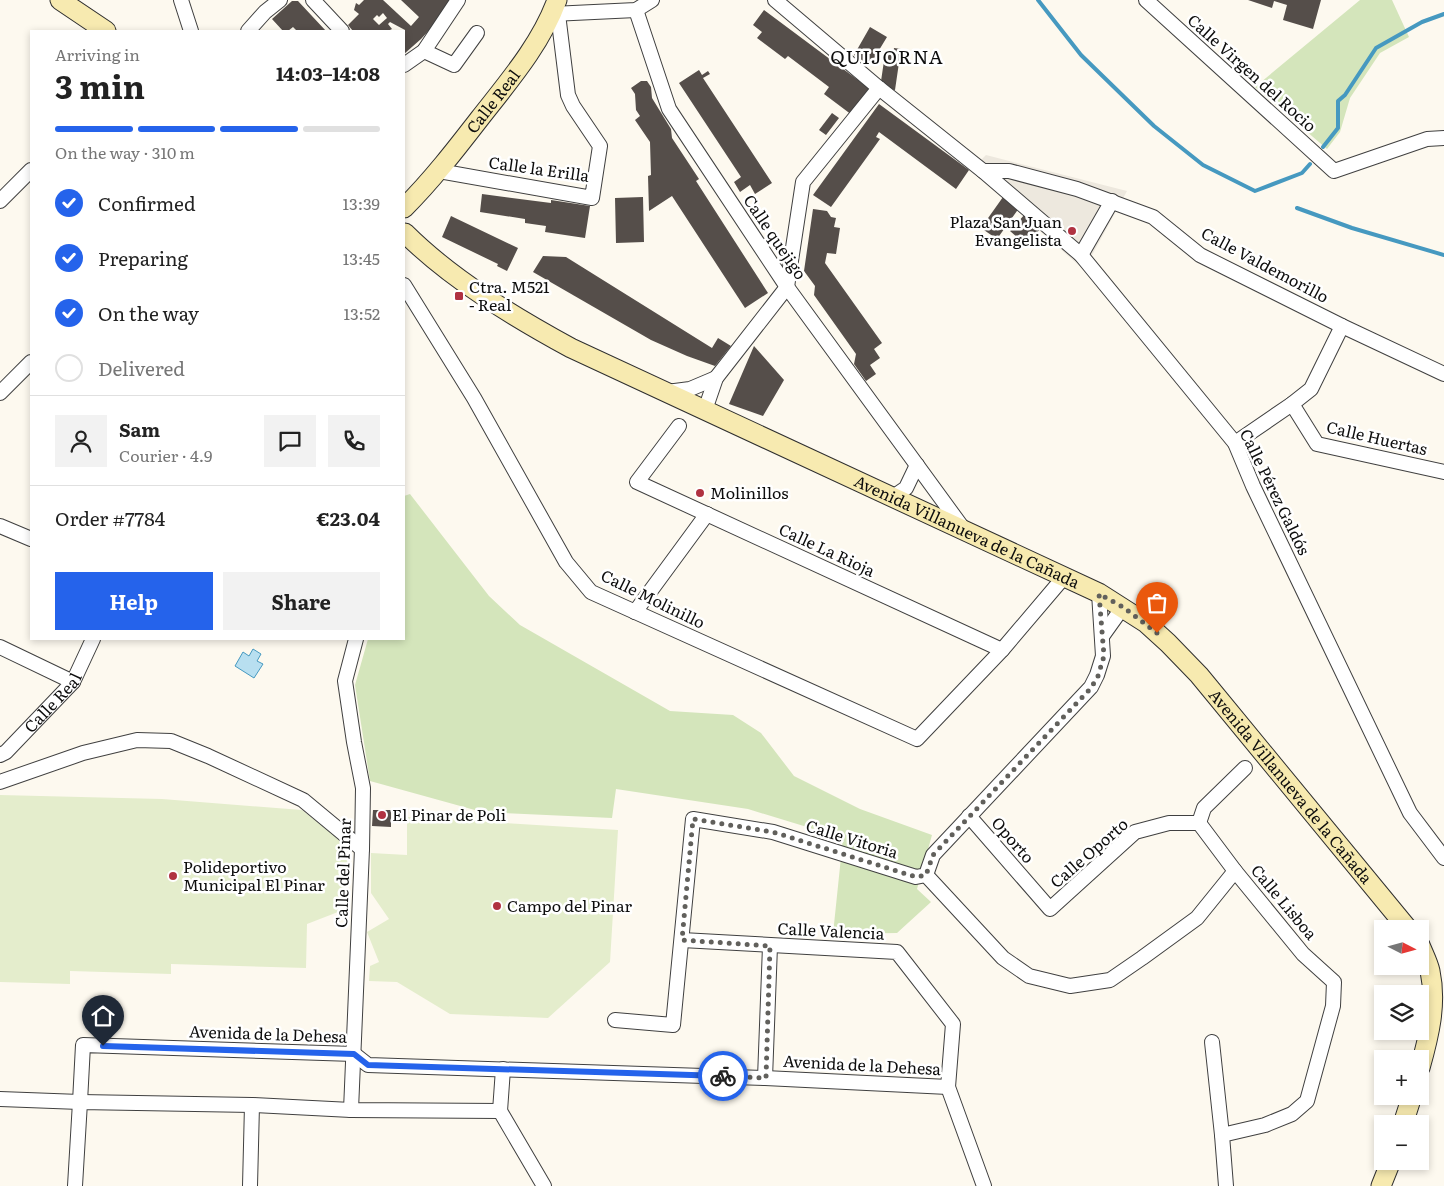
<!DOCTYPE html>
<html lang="en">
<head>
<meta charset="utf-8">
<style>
	:root { --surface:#fff; --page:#f2f2f2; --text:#222; --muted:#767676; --line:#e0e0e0; --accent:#2563eb }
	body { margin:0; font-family:Literata,serif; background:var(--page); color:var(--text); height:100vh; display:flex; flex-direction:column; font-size:19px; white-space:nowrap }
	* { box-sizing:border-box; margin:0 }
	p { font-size:16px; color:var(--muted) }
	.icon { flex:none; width:28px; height:28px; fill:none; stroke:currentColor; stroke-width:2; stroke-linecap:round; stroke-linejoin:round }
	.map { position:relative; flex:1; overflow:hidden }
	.side { position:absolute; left:30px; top:30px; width:375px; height:610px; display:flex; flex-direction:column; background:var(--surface); border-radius:0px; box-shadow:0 2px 8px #0003 }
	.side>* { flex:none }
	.needle { width:32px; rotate:96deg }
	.controls { position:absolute; left:1374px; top:920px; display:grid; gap:10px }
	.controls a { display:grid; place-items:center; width:55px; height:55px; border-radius:0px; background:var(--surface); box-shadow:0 2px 8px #0003; font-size:25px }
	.pin { position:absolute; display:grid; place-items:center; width:42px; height:42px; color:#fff; margin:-51px -21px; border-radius:50% 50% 50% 0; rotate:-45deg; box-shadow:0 0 5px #0007 }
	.pin .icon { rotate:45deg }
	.courier { position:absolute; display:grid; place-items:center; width:50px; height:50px; margin:-25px; border:4px solid #2563eb; border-radius:50%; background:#fff; color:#222; box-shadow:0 1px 6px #0007 }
	.headline em { font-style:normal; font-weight:700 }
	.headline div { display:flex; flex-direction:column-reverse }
	.headline { display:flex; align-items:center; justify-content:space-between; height:85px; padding:0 25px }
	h1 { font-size:32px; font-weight:700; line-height:38px }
	.bar { display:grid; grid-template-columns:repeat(4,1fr); gap:8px 5px; align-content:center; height:60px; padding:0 25px }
	.bar i { height:6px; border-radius:4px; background:var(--line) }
	.bar .on { background:var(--accent) }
	.bar p { grid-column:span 4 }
	.line { display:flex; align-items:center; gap:12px; padding:0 25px; border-top:1px solid var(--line) }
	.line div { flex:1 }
	.round { display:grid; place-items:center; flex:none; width:52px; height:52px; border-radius:0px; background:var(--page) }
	ol { padding:0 25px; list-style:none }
	li { display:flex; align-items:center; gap:15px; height:55px }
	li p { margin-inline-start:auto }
	li .icon { padding:5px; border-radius:50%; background:var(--accent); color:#fff; stroke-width:4 }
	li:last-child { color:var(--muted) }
	li i { width:28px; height:28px; border:2px solid var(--line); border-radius:50% }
	.primary-button { display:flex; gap:10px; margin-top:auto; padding:10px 25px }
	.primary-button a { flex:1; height:58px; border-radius:0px; background:var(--accent); color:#fff; font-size:20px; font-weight:700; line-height:58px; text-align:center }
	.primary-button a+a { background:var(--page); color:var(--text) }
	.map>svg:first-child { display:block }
	.green { fill:#d4e5bb }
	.pitch { fill:#e4edcc }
	.plaza { fill:#ede8de }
	.water { fill:#b8dff0; stroke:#4699c0 }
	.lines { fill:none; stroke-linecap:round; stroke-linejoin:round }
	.stream { stroke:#4699c0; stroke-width:4 }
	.building { fill:#554e4a; fill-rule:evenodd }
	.minor-casing { stroke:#404040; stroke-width:16 }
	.secondary-casing { stroke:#2f2f2f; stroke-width:21 }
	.minor { stroke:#fff; stroke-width:14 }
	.secondary { stroke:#f7eab0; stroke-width:19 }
	.done { stroke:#61605c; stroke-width:5; stroke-dasharray:0 9 }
	.route { stroke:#2563eb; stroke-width:6 }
	.poi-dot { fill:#b03241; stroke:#fff; stroke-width:2 }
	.labels { text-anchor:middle; stroke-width:5; stroke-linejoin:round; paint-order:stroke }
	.street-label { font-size:16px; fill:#0d0d0d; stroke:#fff }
	.poi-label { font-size:16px; fill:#0d0d0d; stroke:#fff; text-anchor:start }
	.quarter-label { font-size:19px; letter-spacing:1px; fill:#0d0d0d; stroke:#fff }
</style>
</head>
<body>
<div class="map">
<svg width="1444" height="1186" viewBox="0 0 1444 1186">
	<rect width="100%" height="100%" fill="#fdf9ef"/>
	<path class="green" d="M1360,0H1392L1409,37L1380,53L1350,98L1340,132L1327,149L1255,87Z
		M410,494L489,596L520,625L670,711L733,715L761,733L794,776L860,809L932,835L917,889L931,902L897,933L833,934L843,838L748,809L616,789L612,818L482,812L370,781L355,685L368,639H404V496Z"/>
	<path class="pitch" d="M0,795L162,799L302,810L349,847L344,905L338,912L307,924L306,968L171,964V974L70,971V984L0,982Z
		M407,817L618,830L610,962L548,1018L450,1014L397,982L369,981L370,966L379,962L367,932L389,919L371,893V853L407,855Z"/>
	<path class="plaza" d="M986,155L1127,191L1084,270L971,170Z"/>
	<path class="water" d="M253,649L261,654L257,661L263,664L254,678L235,666L243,652L249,656Z"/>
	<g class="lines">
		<path class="stream" d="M1038,0L1081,55L1154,126L1203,165L1255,191L1302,173L1310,164
			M1323,147L1338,128V101L1345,95L1376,48L1422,22L1444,14
			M1297,208L1352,228L1444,255"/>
	</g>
	<path class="building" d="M364,0H383L411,26L419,17L401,0H451L444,14L421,39L404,54L405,30L390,22L388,24L392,29L388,31H353L348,25L359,14L354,10L356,3L359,5ZM383,13L387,18L379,25L373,19L377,15L379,17Z
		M1248,0H1321L1313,29L1283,20L1287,5L1274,1L1272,8Z
		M292,1H298L326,31H297L293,27L288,31H283L272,19Z
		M764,10L870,89L852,115L824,94L829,87L788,56L785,59L757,38L762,32L753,25Z
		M870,27L887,37L870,65L854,55Z
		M894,48L901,49L895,90L880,88L885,54L893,55Z
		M699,70L702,75L708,71L710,74L703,78L772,183L755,194L750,185L740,192L734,182L741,177L679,83Z
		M641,81H647L651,87L652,98L671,129L672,138L699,179L696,181L768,293L745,308L672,196L649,211L648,176L651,175L650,142L635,120L640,116L636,110L635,94L631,88Z
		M879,104L969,170L956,189L879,132L876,137L880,139L831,207L813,195Z
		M832,113L839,118L826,135L819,130Z
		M482,194L551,203V200L590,206L585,238L545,232L546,226L525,223V219L480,212Z
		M643,197L644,242L616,243L615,198Z
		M1003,197L1019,208L997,239L981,228Z
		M813,209L827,211L831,217L836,218L834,227L840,228L836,254L827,253L825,263L882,343L874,349L880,358L870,365L876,374L866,381L854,364L856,354L814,295L815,286L804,271Z
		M1025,214L1041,228L1026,245L1010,231Z
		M451,216L518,248L507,271L497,266L498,264L442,237Z
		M543,256L566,257L712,348L718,338L731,346L715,366L687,356L651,340L533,272Z
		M754,346L784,380L763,416L729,404Z
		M373,810H391V827L372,826Z"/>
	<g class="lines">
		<defs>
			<g id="minor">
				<path d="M181,0L191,31"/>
				<path d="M313,0L342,31"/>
				<path d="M775,0L879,88L983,171L1081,255L1235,443L1253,486L1410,813L1444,858"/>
				<path d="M1146,0L1334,171L1427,139L1444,138"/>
				<path d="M636,10L669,109L787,287L965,531"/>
				<path d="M552,14L636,10L652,0"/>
				<path d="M248,31L265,12L280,0"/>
				<path d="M424,51L454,65L477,33"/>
				<path d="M404,65L424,51L458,0"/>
				<path d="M439,171L592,198L600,146L573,106L568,95L558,14"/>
				<path d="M983,171H1009L1077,189L1153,217L1200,255L1342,326L1444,374"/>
				<path d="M0,201L31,170"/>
				<path d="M1081,255L1112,201"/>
				<path d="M404,285L474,398L566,562L591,592L917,739L1002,650L1064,577"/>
				<path d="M667,392L690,389L716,378"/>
				<path d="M0,393L31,362"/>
				<path d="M1292,404L1317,444L1444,472"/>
				<path d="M705,410L716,378L787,287L803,182L879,88"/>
				<path d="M679,426L637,482L1002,650"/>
				<path d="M1235,443L1292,404L1311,389L1342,326"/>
				<path d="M893,497L906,488L917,465"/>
				<path d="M0,526L31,539"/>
				<path d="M635,612L707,514"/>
				<path d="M1103,635L1123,607"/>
				<path d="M0,647L73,682"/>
				<path id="s1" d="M0,755L6,752L73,682L93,639"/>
				<path d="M0,782L83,753L137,740L171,741L208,756L303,800L362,849"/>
				<path d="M969,816L1050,909L1135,832L1169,823H1199L1204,808L1245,768"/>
				<path d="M1199,823L1235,871L1303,954L1334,982L1333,1006L1307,1101L1292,1114L1265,1125L1222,1135L1226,1186"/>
				<path d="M926,875L1003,958L1029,976L1070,986L1110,980L1142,958L1197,918L1235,871"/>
				<path d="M682,940L897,952L953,1024L948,1087L984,1186"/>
				<path d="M615,1020L673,1025L693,819L773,832L916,877L926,875L933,855L1091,687L1097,675L1103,656L1099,593"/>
				<path d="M1212,1042L1222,1135"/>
				<path d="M765,1078L770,946"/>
				<path d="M0,1099L80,1102L83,1045L354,1054L368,1065L765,1078L948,1087"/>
				<path d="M351,1110L362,849L363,788L354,742L345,681L356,639"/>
				<path d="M500,1111L544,1186"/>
				<path d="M500,1111L503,1069"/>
				<path d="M75,1186L80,1102L252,1105L351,1110L500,1111"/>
				<path d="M250,1186L252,1105"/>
			</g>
			<g id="secondary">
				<path d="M60,0L106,31"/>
				<path id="s2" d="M404,208C432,180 456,149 480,118C509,81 541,44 557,0"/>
				<path id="s3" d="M405,233C451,279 514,317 571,348L1099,593L1146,623L1168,643L1199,675L1408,929"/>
				<path d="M1420,945C1423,953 1428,962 1430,971C1437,1004 1429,1036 1420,1068"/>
				<path d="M1403,1124L1412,1096"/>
				<path d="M1381,1186L1391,1161"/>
			</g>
		</defs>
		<use href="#minor" class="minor-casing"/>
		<use href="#secondary" class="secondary-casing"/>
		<use href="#minor" class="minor"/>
		<use href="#secondary" class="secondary"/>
	</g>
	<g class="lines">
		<path class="done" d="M723,1076L766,1078L770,946L682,940L693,819L773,832L916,877L926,875L933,855L1091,688L1098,676L1104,656L1099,594L1123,607L1157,633"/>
		<path class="route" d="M103,1046L354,1054L368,1065L723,1076"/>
	</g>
	<g class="poi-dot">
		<circle cx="1072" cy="231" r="5"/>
		<rect x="454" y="291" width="10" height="10" rx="2.5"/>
		<circle cx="700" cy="493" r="5"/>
		<circle cx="382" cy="815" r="5"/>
		<circle cx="173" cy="876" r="5"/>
		<circle cx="497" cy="906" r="5"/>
	</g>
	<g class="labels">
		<g class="street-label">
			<text transform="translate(1252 73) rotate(42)" y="6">Calle Virgen del Rocio</text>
			<text dy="6" stroke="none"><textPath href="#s2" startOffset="139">Calle Real</textPath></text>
			<text transform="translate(539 169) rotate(8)" y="6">Calle la Erilla</text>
			<text transform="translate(775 237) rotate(56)" y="6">Calle quejigo</text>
			<text transform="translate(1265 265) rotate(28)" y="6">Calle Valdemorillo</text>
			<text transform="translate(1377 438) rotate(13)" y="6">Calle Huertas</text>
			<text transform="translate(1275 492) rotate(64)" y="6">Calle Pérez Galdós</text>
			<text dy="6" stroke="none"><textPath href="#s3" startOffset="639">Avenida Villanueva de la Cañada</textPath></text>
			<text transform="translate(827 550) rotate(25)" y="6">Calle La Rioja</text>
			<text transform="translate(653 599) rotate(26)" y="6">Calle Molinillo</text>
			<text dy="6" stroke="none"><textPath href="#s1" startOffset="75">Calle Real</textPath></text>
			<text dy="6" stroke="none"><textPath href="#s3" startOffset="1059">Avenida Villanueva de la Cañada</textPath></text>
			<text transform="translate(852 839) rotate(17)" y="6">Calle Vitoria</text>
			<text transform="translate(1013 840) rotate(49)" y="6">Oporto</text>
			<text transform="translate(1089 853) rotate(-41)" y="6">Calle Oporto</text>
			<text transform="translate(343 873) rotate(-88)" y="6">Calle del Pinar</text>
			<text transform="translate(1284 902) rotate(50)" y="6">Calle Lisboa</text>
			<text transform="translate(831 931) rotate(3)" y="6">Calle Valencia</text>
			<text transform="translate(268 1034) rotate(2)" y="6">Avenida de la Dehesa</text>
			<text transform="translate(862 1065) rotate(3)" y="6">Avenida de la Dehesa</text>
		</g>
		<g class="poi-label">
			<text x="1062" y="228" text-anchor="end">Plaza San Juan<tspan x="1062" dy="18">Evangelista</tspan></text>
			<text x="469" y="293">Ctra. M521<tspan x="469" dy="18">- Real</tspan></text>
			<text x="710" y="499">Molinillos</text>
			<text x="392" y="821">El Pinar de Poli</text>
			<text x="183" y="873">Polideportivo<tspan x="183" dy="18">Municipal El Pinar</tspan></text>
			<text x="507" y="912">Campo del Pinar</text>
		</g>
		<g class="quarter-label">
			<text x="887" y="64">QUIJORNA</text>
		</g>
	</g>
</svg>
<div class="controls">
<a><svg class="needle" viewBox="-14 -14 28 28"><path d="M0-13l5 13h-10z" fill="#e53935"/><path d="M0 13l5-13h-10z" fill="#767676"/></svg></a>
<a><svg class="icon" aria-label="layers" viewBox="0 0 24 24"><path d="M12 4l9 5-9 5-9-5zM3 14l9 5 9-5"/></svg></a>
<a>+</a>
<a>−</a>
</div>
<div class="pin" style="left:1157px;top:633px;background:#ea580c"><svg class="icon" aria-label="bag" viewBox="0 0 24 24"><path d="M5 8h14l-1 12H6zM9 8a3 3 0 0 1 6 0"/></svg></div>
<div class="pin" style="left:103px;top:1046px;background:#1f2937"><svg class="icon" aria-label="home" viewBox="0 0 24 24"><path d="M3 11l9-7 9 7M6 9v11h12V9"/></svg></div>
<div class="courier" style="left:723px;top:1076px"><svg class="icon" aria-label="bike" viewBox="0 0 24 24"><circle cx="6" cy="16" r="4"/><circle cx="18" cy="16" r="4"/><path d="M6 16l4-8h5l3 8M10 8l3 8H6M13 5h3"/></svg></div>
<section class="side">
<div class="headline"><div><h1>3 min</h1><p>Arriving in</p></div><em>14:03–14:08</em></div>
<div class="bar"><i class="on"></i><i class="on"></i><i class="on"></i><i></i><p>On the way · 310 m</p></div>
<ol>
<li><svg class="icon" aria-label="check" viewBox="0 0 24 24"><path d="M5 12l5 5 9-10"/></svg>Confirmed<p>13:39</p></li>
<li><svg class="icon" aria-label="check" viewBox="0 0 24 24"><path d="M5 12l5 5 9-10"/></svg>Preparing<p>13:45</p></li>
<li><svg class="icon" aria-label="check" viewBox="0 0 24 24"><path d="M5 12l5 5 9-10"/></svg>On the way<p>13:52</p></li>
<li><i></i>Delivered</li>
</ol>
<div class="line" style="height:90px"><a class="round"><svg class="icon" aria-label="person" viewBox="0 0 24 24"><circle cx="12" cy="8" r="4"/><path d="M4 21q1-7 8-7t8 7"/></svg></a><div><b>Sam</b><p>Courier · 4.9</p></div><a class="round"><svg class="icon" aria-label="chat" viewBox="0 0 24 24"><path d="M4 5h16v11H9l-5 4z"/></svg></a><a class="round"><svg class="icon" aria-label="phone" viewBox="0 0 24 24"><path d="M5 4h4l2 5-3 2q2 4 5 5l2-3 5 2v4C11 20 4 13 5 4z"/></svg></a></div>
<div class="line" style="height:65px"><div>Order #7784</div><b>€23.04</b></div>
<div class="primary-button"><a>Help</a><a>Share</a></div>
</section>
</div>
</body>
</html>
